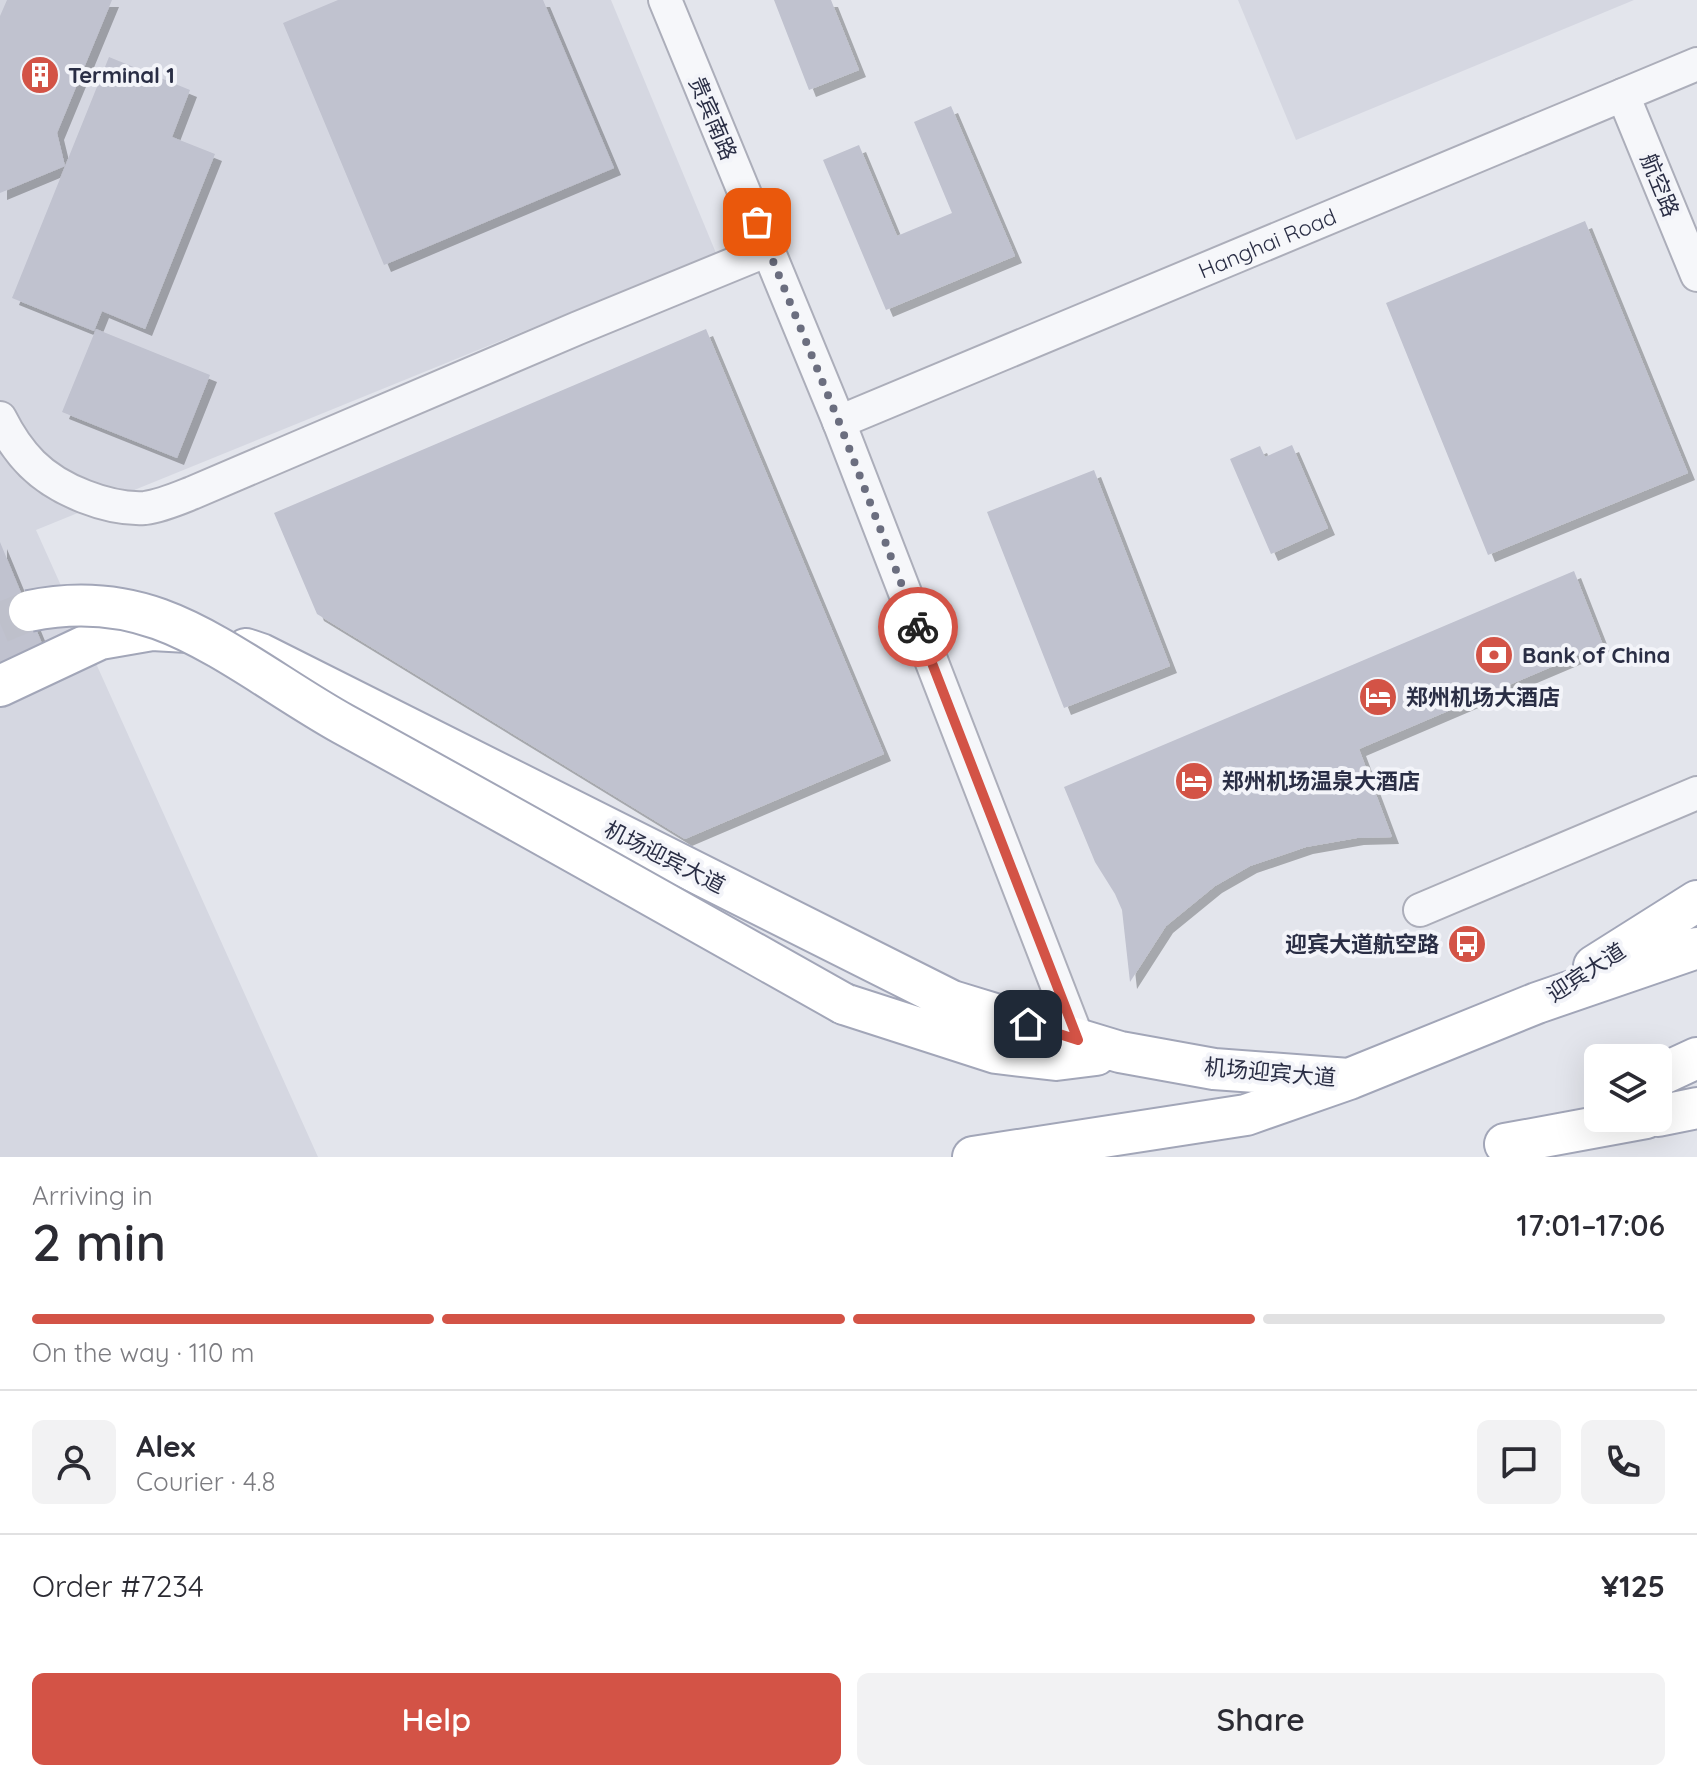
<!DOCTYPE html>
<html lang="en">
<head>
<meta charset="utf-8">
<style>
	:root { --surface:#fff; --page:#f2f2f3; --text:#2b2b33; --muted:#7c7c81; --line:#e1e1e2; --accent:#d35346 }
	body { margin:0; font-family:Quicksand,"Noto Sans SC",sans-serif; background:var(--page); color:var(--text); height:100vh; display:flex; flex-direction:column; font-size:30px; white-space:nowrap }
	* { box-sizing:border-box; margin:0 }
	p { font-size:26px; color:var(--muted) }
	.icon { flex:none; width:44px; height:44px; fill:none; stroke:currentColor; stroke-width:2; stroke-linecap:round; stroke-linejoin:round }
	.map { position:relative; height:1157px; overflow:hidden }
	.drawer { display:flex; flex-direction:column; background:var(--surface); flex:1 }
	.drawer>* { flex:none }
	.buttons { position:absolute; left:1584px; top:1044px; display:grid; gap:16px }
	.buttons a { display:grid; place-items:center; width:88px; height:88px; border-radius:12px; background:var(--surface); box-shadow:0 8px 32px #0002; font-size:40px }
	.pin { position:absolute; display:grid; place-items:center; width:68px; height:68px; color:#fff; margin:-34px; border-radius:16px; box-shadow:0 4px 12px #0006 }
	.courier { position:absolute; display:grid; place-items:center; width:80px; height:80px; margin:-40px; border:6px solid #d35346; border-radius:50%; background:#fff; color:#222; box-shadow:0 2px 10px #0007 }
	.headline em { font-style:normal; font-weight:600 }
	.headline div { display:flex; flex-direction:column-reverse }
	.headline { display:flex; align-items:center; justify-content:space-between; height:136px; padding:0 32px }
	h1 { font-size:52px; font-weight:600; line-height:60px }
	.bar { display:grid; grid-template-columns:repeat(4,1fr); gap:12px 8px; align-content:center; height:96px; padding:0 32px }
	.bar i { height:10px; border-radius:6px; background:var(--line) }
	.bar .current { background:var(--accent) }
	.bar p { grid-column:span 4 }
	.line { display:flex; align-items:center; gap:20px; padding:0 32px; border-top:2px solid var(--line) }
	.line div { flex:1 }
	.round { display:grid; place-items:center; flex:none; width:84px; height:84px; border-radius:12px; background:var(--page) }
	.cta { display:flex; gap:16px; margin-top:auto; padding:16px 32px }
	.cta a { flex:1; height:92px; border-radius:12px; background:var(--accent); color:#fff; font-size:32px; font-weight:600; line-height:92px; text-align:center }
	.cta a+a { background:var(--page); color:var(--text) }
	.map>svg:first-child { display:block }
	.built { fill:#d5d7e1 }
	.building { fill:#c0c2cf; filter:url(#shadow) }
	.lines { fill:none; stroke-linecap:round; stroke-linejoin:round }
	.major-tunnel { stroke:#bec0cb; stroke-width:40; stroke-dasharray:40 20; stroke-linecap:butt }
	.minor-casing { stroke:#acaeba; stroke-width:36 }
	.major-casing { stroke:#a2a6b8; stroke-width:44 }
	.minor { stroke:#f6f7fa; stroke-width:32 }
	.major { stroke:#fff; stroke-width:40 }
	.major-bridge-casing { stroke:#a2a6b8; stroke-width:44; stroke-linecap:butt }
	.major-bridge { stroke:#fff; stroke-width:40 }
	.done { stroke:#6b6e7f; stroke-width:8; stroke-dasharray:0 14.4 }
	.route { stroke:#d35346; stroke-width:10 }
	.labels { text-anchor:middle; stroke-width:8; stroke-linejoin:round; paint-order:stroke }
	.poi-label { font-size:22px; font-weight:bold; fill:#2a2e45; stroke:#f3f4f9; text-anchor:start }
	.street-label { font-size:22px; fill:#2a2e45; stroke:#f3f4f9 }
</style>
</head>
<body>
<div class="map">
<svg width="1697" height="1157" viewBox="0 0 1697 1157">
	<defs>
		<filter id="shadow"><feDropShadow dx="7" dy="7" stdDeviation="0" flood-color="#0004"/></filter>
	</defs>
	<rect width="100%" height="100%" fill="#e3e5ec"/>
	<path class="built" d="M0,0H611L716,253L36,530L318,1157H0Z
		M1238,0H1634L1296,140Z"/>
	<path class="building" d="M7,0H112L57,133L65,166L0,193V16Z
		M338,0H543L614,168L384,265L283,23Z
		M774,0H831L859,70L809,90Z
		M109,57L190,90L172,137L215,154L145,329L102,311L94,331L12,298Z
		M951,106L1015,256L886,310L823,160L859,145L897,236L952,213L914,122Z
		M1585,221L1688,473L1488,555L1386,303Z
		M96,329L210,375L177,458L62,412Z
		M706,329L884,754L685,839L317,614L274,513Z
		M1292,445L1328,528L1271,554L1230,459L1260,446L1265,457Z
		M1094,470L1170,666L1064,708L987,512Z
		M0,542L43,646L0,663Z
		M1574,571L1603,645L1359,749L1392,837L1357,838L1306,847L1250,866L1215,886L1166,926L1130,982L1122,910L1115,894L1095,862L1064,787Z"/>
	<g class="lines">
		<path class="major-tunnel" d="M0,623L29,611"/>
		<defs>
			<g id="minor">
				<path d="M665,0L839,422L1078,1040"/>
				<path d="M1623,95L1697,275"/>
				<path d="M0,418C8,434 19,451 32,464C58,490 108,510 145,508C161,506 177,499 192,493L578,328L768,250"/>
				<path id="s1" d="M839,422L1697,64"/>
				<path d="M1420,910L1697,793"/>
			</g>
			<path id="major" d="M246,649L261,654L952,1001L1120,1052L1214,1069L1349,1079
				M0,686L100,639L152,630L188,632
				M1594,966L1697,901
				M844,1004L996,1053L1056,1060L1096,1055
				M1658,1076L1697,1058
				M1658,1116L1697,1108
				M1505,1144L1646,1118
				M973,1157L1246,1115L1349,1079L1537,1003L1697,948"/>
		</defs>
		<use href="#minor" class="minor-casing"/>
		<use href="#major" class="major-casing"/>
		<use href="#minor" class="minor"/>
		<use href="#major" class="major"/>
		<defs>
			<path id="major-bridge" d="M29,611C72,602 117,604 159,619C220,641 285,692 343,724C511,816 677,910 844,1004"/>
		</defs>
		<use href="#major-bridge" class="major-bridge-casing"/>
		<use href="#major-bridge" class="major-bridge"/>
	</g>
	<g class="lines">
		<path class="done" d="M757,222L839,422L918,627"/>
		<path class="route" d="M918,627L1078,1040L1028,1024"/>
	</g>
	<defs>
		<symbol id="building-disc" viewBox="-11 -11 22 22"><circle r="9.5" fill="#d35346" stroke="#f3f4f9"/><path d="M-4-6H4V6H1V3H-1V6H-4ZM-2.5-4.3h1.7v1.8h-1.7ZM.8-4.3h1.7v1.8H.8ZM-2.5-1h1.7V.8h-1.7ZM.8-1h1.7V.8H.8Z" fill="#fff"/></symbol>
		<symbol id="bank-disc" viewBox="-11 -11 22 22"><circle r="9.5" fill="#d35346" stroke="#f3f4f9"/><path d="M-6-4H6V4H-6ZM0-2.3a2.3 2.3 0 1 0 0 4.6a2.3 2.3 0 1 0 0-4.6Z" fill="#fff"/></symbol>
		<symbol id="hotel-disc" viewBox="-11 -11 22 22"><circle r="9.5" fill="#d35346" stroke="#f3f4f9"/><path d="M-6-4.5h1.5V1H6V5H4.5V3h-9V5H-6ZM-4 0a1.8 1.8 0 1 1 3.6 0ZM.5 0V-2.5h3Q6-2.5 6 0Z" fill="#fff"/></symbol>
		<symbol id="bus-disc" viewBox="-11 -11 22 22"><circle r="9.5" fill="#d35346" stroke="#f3f4f9"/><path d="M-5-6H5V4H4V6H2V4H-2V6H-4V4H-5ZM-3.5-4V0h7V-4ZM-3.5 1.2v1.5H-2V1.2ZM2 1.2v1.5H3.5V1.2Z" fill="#fff"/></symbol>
	</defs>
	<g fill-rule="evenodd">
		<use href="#building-disc" x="18" y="53" width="44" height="44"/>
		<use href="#bank-disc" x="1472" y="633" width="44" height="44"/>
		<use href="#hotel-disc" x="1356" y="675" width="44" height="44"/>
		<use href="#hotel-disc" x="1172" y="759" width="44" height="44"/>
		<use href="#bus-disc" x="1445" y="922" width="44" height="44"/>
	</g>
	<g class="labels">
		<g class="poi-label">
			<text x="68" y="83">Terminal 1</text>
			<text x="1522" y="663">Bank of China</text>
			<text x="1406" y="705">郑州机场大酒店</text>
			<text x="1222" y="789">郑州机场温泉大酒店</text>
			<text x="1439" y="952" text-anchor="end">迎宾大道航空路</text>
		</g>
		<g class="street-label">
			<text transform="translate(713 118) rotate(67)" y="8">贵宾南路</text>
			<text transform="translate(1660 185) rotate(68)" y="8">航空路</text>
			<text dy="8" stroke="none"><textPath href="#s1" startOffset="464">Hanghai Road</textPath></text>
			<text transform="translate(665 857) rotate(27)" y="8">机场迎宾大道</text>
			<text transform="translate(1586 972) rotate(-33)" y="8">迎宾大道</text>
			<text transform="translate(1270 1072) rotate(5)" y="8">机场迎宾大道</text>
		</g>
	</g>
</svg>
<div class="buttons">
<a><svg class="icon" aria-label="layers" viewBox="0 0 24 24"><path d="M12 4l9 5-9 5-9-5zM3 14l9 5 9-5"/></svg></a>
</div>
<div class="pin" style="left:757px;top:222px;background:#ea580c"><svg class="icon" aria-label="bag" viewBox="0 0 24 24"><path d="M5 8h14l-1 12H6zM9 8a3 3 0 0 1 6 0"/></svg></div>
<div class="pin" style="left:1028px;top:1024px;background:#1f2937"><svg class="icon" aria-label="home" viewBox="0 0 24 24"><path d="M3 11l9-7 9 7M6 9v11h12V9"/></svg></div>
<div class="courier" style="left:918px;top:627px"><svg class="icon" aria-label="bike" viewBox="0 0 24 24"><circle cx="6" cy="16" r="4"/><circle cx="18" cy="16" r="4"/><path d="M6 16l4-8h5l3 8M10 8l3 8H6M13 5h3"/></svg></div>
</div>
<section class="drawer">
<div class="headline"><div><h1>2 min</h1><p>Arriving in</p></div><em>17:01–17:06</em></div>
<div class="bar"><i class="current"></i><i class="current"></i><i class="current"></i><i></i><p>On the way · 110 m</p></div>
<div class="line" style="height:144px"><a class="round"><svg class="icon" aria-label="person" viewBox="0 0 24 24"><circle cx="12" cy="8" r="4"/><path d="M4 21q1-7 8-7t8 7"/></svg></a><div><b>Alex</b><p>Courier · 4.8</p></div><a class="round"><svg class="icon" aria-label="chat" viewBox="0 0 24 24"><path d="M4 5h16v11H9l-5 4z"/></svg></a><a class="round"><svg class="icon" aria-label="phone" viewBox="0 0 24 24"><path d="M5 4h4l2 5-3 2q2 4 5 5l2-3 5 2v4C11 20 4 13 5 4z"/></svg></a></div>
<div class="line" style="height:104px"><div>Order #7234</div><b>¥125</b></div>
<div class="cta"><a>Help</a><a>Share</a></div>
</section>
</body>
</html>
